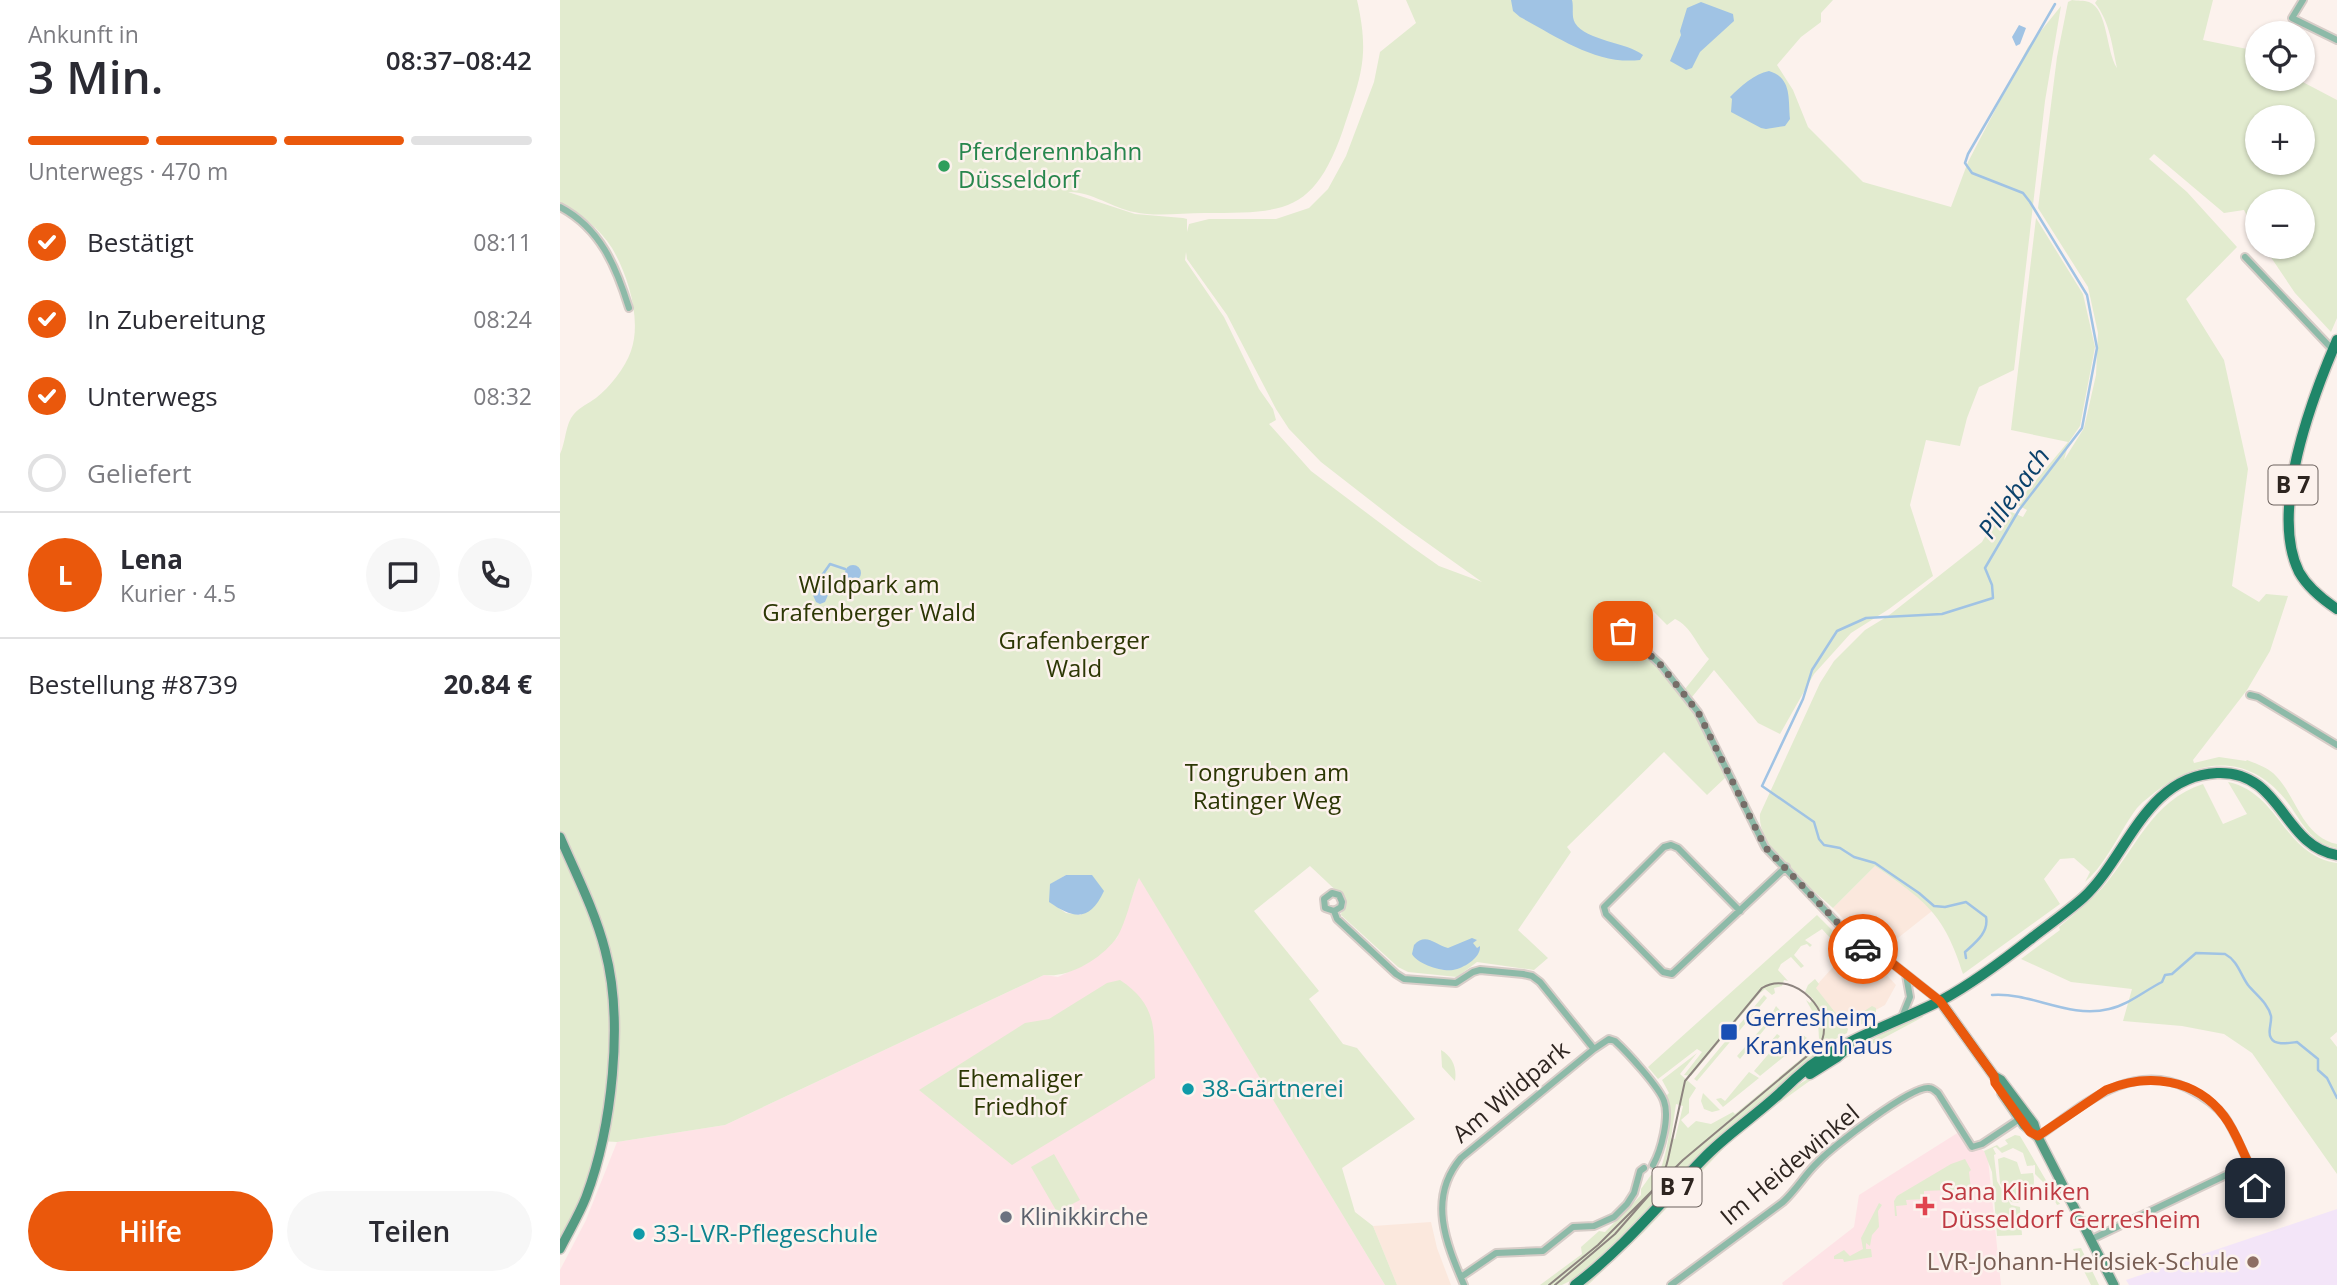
<!DOCTYPE html>
<html lang="de">
<head>
<meta charset="utf-8">
<style>
	:root { --surface:#fff; --page:#f7f7f7; --text:#2b2b33; --muted:#7c7c81; --line:#e1e1e2; --accent:#ea580c }
	body { margin:0; font-family:"Open Sans",sans-serif; background:var(--page); color:var(--text); height:100vh; display:flex; flex-direction:column; font-size:26px; white-space:nowrap }
	* { box-sizing:border-box; margin:0 }
	p { font-size:23px; color:var(--muted) }
	.icon { flex:none; width:38px; height:38px; fill:none; stroke:currentColor; stroke-width:2; stroke-linecap:round; stroke-linejoin:round }
	.map { position:relative; flex:1; overflow:hidden }
	.sheet { display:flex; flex-direction:column; background:var(--surface); width:560px }
	.sheet>* { flex:none }
	.tools { position:absolute; left:1685px; top:21px; display:grid; gap:14px }
	.tools a { display:grid; place-items:center; width:70px; height:70px; border-radius:50%; background:var(--surface); box-shadow:0 2px 5px #0004; font-size:35px }
	.pin { position:absolute; display:grid; place-items:center; width:60px; height:60px; color:#fff; margin:-30px; border-radius:14px; box-shadow:0 4px 10px #0006 }
	.courier { position:absolute; display:grid; place-items:center; width:70px; height:70px; margin:-35px; border:5px solid #ea580c; border-radius:50%; background:#fff; color:#222; box-shadow:0 2px 9px #0007 }
	.head em { font-style:normal; font-weight:600 }
	.head div { display:flex; flex-direction:column-reverse }
	.head { display:flex; align-items:center; justify-content:space-between; height:119px; padding:0 28px }
	h1 { font-size:46px; font-weight:600; line-height:52px }
	.bar { display:grid; grid-template-columns:repeat(4,1fr); gap:10px 7px; align-content:center; height:84px; padding:0 28px }
	.bar i { height:9px; border-radius:5px; background:var(--line) }
	.bar .current { background:var(--accent) }
	.bar p { grid-column:span 4 }
	.line { display:flex; align-items:center; gap:18px; padding:0 28px; border-top:2px solid var(--line) }
	.line div { flex:1 }
	.round { display:grid; place-items:center; flex:none; width:74px; height:74px; border-radius:37px; background:var(--page) }
	ol { padding:0 28px; list-style:none }
	li { display:flex; align-items:center; gap:21px; height:77px }
	li p { margin-inline-start:auto }
	li .icon { padding:7px; border-radius:50%; background:var(--accent); color:#fff; stroke-width:4 }
	li:last-child { color:var(--muted) }
	li i { width:38px; height:38px; border:4px solid var(--line); border-radius:50% }
	.action { display:flex; gap:14px; margin-top:auto; padding:14px 28px }
	.action a { flex:1; height:80px; border-radius:42px; background:var(--accent); color:#fff; font-size:28px; font-weight:600; line-height:80px; text-align:center }
	.action a+a { background:var(--page); color:var(--text) }
	main { display:flex; flex:1; min-height:0 }
	.map>svg:first-child { display:block }
	.built { fill:#fbe8dd }
	.education { fill:#f3e5f8 }
	.medical { fill:#fee3e6 }
	.green { fill:#e2ebcf; fill-rule:evenodd }
	.water { fill:#a0c3e4 }
	.lines { fill:none; stroke-linecap:round; stroke-linejoin:round }
	.stream { stroke:#a0c3e4; stroke-width:2.5 }
	.street-casing { stroke:#d7cdc8; stroke-width:10 }
	.secondary-casing { stroke:#d7cdc8; stroke-width:12 }
	.primary-casing { stroke:#d7cdc8; stroke-width:13 }
	.street { stroke:#8dbaa8; stroke-width:6 }
	.secondary { stroke:#559c83; stroke-width:9 }
	.primary { stroke:#208669; stroke-width:10 }
	.tram { stroke:#8d847f; stroke-width:2 }
	.done { stroke:#766d68; stroke-width:7; stroke-dasharray:0 12.6 }
	.route { stroke:#ea580c; stroke-width:9 }
	.leisure-dot { fill:#2e9e5b; stroke:#fcf2ed; stroke-width:2.5 }
	.transit-dot { fill:#1a4fb4; stroke:#fcf2ed; stroke-width:2.5 }
	.culture-dot { fill:#0f9aa8; stroke:#fcf2ed; stroke-width:2.5 }
	.health-dot { fill:#e0444e; stroke:#fcf2ed; stroke-width:2.5 }
	.worship-dot { fill:#6b7280; stroke:#fcf2ed; stroke-width:2.5 }
	.education-dot { fill:#8d6e63; stroke:#fcf2ed; stroke-width:2.5 }
	.labels { text-anchor:middle; stroke-width:5; stroke-linejoin:round; paint-order:stroke }
	.shield { fill:#fcf2ed; stroke:#6c625e; stroke-width:2 }
	.shield-label { font-size:23px; font-weight:bold; fill:#2e2520 }
	.leisure-label { font-size:24px; fill:#27864d; stroke:#fcf2ed; text-anchor:start }
	.park-label { font-size:24px; fill:#2c3704; stroke:#fcf2ed }
	.transit-label { font-size:24px; fill:#164399; stroke:#fcf2ed; text-anchor:start }
	.culture-label { font-size:24px; fill:#0d838f; stroke:#fcf2ed; text-anchor:start }
	.street-label { font-size:24px; fill:#2e2520; stroke:#fcf2ed }
	.health-label { font-size:24px; fill:#be3a42; stroke:#fcf2ed; text-anchor:start }
	.worship-label { font-size:24px; fill:#5b616d; stroke:#fcf2ed; text-anchor:start }
	.education-label { font-size:24px; fill:#785e54; stroke:#fcf2ed; text-anchor:end }
	.water-label { font-size:26px; font-style:italic; fill:#0b426c; stroke:#fcf2ed }
</style>
</head>
<body>
<main>
<section class="sheet">
<div class="head"><div><h1>3 Min.</h1><p>Ankunft in</p></div><em>08:37–08:42</em></div>
<div class="bar"><i class="current"></i><i class="current"></i><i class="current"></i><i></i><p>Unterwegs · 470 m</p></div>
<ol>
<li><svg class="icon" aria-label="check" viewBox="0 0 24 24"><path d="M5 12l5 5 9-10"/></svg>Bestätigt<p>08:11</p></li>
<li><svg class="icon" aria-label="check" viewBox="0 0 24 24"><path d="M5 12l5 5 9-10"/></svg>In Zubereitung<p>08:24</p></li>
<li><svg class="icon" aria-label="check" viewBox="0 0 24 24"><path d="M5 12l5 5 9-10"/></svg>Unterwegs<p>08:32</p></li>
<li><i></i>Geliefert</li>
</ol>
<div class="line" style="height:126px"><b class="round" style="background:var(--accent);color:#fff">L</b><div><b>Lena</b><p>Kurier · 4.5</p></div><a class="round"><svg class="icon" aria-label="chat" viewBox="0 0 24 24"><path d="M4 5h16v11H9l-5 4z"/></svg></a><a class="round"><svg class="icon" aria-label="phone" viewBox="0 0 24 24"><path d="M5 4h4l2 5-3 2q2 4 5 5l2-3 5 2v4C11 20 4 13 5 4z"/></svg></a></div>
<div class="line" style="height:91px"><div>Bestellung #8739</div><b>20.84 €</b></div>
<div class="action"><a>Hilfe</a><a>Teilen</a></div>
</section>
<div class="map">
<svg width="1777" height="1285" viewBox="0 0 1777 1285">
	<rect width="100%" height="100%" fill="#fcf2ed"/>
	<path class="built" d="M1315,866L1364,901L1372,911L1324,949L1304,940L1273,908Z
		M1292,954L1322,970L1336,985L1325,1005L1285,1027L1255,987L1282,957Z
		M871,1222L877,1248L891,1285H837L813,1226Z"/>
	<path class="education" d="M1777,1209V1285H1569L1566,1280Z"/>
	<path class="medical" d="M579,877L825,1285H0V1270L26,1220L57,1142L165,1125L484,975L498,977L528,963L557,938Z
		M1399,1132L1424,1151L1428,1159L1441,1285H1223L1222,1283L1294,1227L1299,1195Z"/>
	<path class="green" d="M0,0H797C810,57 801,76 783,130C754,213 725,213 644,213C622,213 596,217 574,212C553,208 530,191 508,192L575,214L623,218L627,219V232L629,224L649,219H716L749,208L768,189L786,156L814,82L820,52L856,23L846,0H1273L1261,13V22L1241,37L1217,65L1233,90L1248,127L1303,182L1391,207L1408,162L1468,47L1501,6L1485,101L1454,370L1419,387L1407,418L1400,446L1366,440L1350,505L1373,576L1329,609L1291,633L1254,674L1220,734L1198,723L1154,670L1132,697L1125,689L1149,659C1137,646 1131,626 1115,619L1107,625L1091,609L1066,636L1107,673L1135,711L1166,777L1147,795L1104,752L1007,847L1011,852L958,930L988,958L974,970L917,962L897,977L848,972L838,967L781,915L784,898L750,866L694,911L759,991L749,999L783,1044L797,1048L855,1119L782,1168L795,1212L813,1226L837,1285H825L579,878C572,893 565,928 555,940C539,960 509,978 484,975L165,1125L57,1142L39,1141L25,1189L0,1244V454C6,442 5,424 14,414C20,407 29,403 36,398C50,387 65,368 71,351C82,320 68,275 52,248C40,229 19,212 0,202ZM626,252L627,259L667,315L716,409L729,429L761,462L842,525L922,582L879,566L852,547L751,471L709,424L716,420L713,409L699,389L664,317L625,260ZM506,875L521,915L506,913L490,902L491,884Z
		M1512,0C1517,1 1524,0 1529,2C1548,9 1546,52 1557,68C1552,46 1550,22 1535,3L1537,0H1653L1643,40L1697,51L1698,79H1737L1777,100V318L1771,332L1735,293L1704,247H1743V201H1698L1697,236L1684,210L1664,213L1594,154L1589,159L1627,192L1677,247L1626,299L1664,360L1688,469L1672,586L1699,602L1706,594L1728,596L1710,651L1687,690L1633,760L1634,763L1659,757L1686,761L1687,760C1697,764 1709,768 1716,776C1738,799 1742,836 1777,844V848C1749,844 1741,819 1725,799C1690,756 1644,757 1602,787C1593,794 1584,800 1577,808C1559,832 1547,863 1525,882L1530,872L1514,858L1500,859L1484,879L1500,904L1403,974C1384,913 1365,901 1315,866L1273,908C1248,885 1197,850 1200,814L1260,683L1274,661L1305,630L1328,616L1422,542L1439,512L1449,511L1463,517L1467,510L1456,504L1508,442L1451,430L1476,218L1523,294L1535,347L1520,426L1509,442L1504,460L1524,428L1536,375L1538,333L1528,287L1478,208L1497,57L1508,2ZM1698,117H1743V163H1698Z
		M1668,782C1720,793 1723,855 1777,863V1032L1770,1038L1777,1047V1174L1692,1053L1664,1034L1622,1026L1563,1021L1572,989L1511,982L1461,959L1500,930L1499,927C1514,914 1530,902 1543,887C1576,849 1591,801 1643,784L1663,824L1687,814Z
		M1257,915L1273,931L1272,940L1262,929L1245,940L1252,945L1250,947L1247,944L1241,946L1234,955L1244,966L1241,968L1231,957L1221,964L1218,970L1228,981L1224,980L1222,986L1214,988L1215,993L1212,995L1205,989L1200,993L1131,1076L1124,1075L1142,1052L1137,1049L1098,1079L1088,1067Z
		M1255,979L1259,984L1256,988L1288,1029L1287,1033L1266,1044L1259,1039L1258,1021L1246,1000L1250,1003L1253,999L1245,992L1248,985Z
		M560,980C601,1007 593,1034 595,1078L452,1165L359,1090L465,1023L489,1019L547,983Z
		M1204,995L1207,998L1137,1081L1134,1079Z
		M1216,1006L1223,1014L1222,1016L1217,1014L1180,1059L1177,1056L1208,1021Z
		M1312,1006L1316,1008V1017L1298,1026L1294,1022L1295,1017Z
		M1362,1015L1363,1017L1275,1064L1273,1061L1322,1034Z
		M1217,1034L1220,1036L1217,1040L1228,1048L1234,1046L1243,1035L1247,1038L1200,1076L1194,1071L1217,1044L1212,1040Z
		M1254,1048L1262,1055L1151,1144L1064,1236L1016,1278L1002,1285H980L1022,1254L1021,1247L1039,1231L1045,1232L1081,1195V1189L1091,1175H1098C1107,1156 1115,1115 1105,1097L1109,1093L1102,1080L1137,1053L1120,1074L1136,1088L1129,1099V1113L1121,1120L1128,1128L1136,1121L1151,1124L1173,1112L1175,1114ZM1116,1104L1123,1106L1115,1139L1111,1138Z
		M881,1050C893,1057 897,1068 895,1081L882,1067Z
		M1269,1067L1215,1106L1165,1147L1084,1232L1028,1285H1024C1107,1214 1170,1118 1269,1067Z
		M1189,1072L1199,1078L1163,1107L1156,1099L1161,1098L1165,1101Z
		M1143,1093L1160,1110L1152,1112L1144,1109L1141,1101Z
		M1455,1135L1460,1136L1500,1204L1497,1205L1492,1196L1488,1197L1484,1183L1475,1174V1165L1467,1166L1463,1153L1453,1148L1442,1153L1436,1147L1433,1148L1436,1154L1434,1155L1437,1181L1451,1205L1460,1207L1462,1235L1437,1236L1432,1172L1424,1151L1437,1145L1440,1148L1448,1144L1445,1140Z
		M494,1154L520,1200L497,1212L471,1167Z
		M1444,1157L1457,1162L1461,1174L1473,1173C1477,1190 1468,1195 1458,1203L1451,1202L1440,1183L1438,1159Z
		M1405,1159L1411,1170L1409,1172L1411,1189L1364,1191V1199L1346,1200L1347,1205L1336,1206L1337,1216H1335L1334,1201L1337,1196L1391,1164Z
		M1319,1203L1322,1205L1318,1211L1319,1227L1312,1235L1310,1246L1306,1243V1249H1311L1312,1257L1284,1262L1283,1259H1274V1256L1284,1250L1290,1256L1303,1249L1301,1238Z
		M1521,1248L1539,1285H1531L1513,1249Z"/>
	<path class="water" d="M951,0H1012C1014,7 1011,16 1015,23C1026,41 1067,42 1083,55L1080,60C1036,65 998,37 960,17L953,11Z
		M1141,2L1173,14L1174,21L1140,52L1132,68L1126,70L1110,61L1121,35L1120,31L1127,8Z
		M1459,25L1466,28L1460,44L1456,46L1452,37Z
		M1209,71C1232,78 1228,98 1230,119L1225,126L1206,129L1201,128L1171,112L1172,99L1170,97C1181,86 1194,74 1209,71Z
		M285 573a8 8 0 1 1 16 0a8 8 0 1 1-16 0Z
		M262,574L271,588L265,602L260,604L256,602L252,593L257,588L255,582L256,576Z
		M506,875H532L544,891C530,921 515,920 489,902L490,884Z
		M912,938L917,940L913,943L917,948L920,946C921,958 904,968 893,970C882,972 857,964 852,954L854,945C866,932 875,945 888,948Z"/>
	<g class="lines">
		<path class="stream" d="M263,574L270,564L285,569
			M1406,958L1405,952C1416,942 1429,932 1426,917L1406,902L1385,907L1374,906L1359,893L1315,863L1294,857L1280,848L1264,845L1259,839L1254,822L1202,786L1243,699L1252,670L1277,631L1306,618L1382,614L1433,598L1432,585L1425,568L1459,510L1522,428L1537,348L1527,295L1470,202L1463,193L1412,173L1405,163L1408,154L1495,4
			M1432,995C1472,992 1508,1019 1549,1009C1568,1005 1584,991 1602,982L1605,975L1612,974L1636,953L1665,954C1678,961 1680,974 1688,985C1696,995 1708,1003 1711,1016C1712,1023 1707,1033 1711,1038C1715,1046 1729,1043 1737,1042L1758,1059V1070L1767,1078L1777,1098"/>
		<defs>
			<path id="street" d="M1743,0L1732,18L1777,40
				M0,207C40,228 56,266 69,308
				M1685,257L1773,350
				M1064,631L1100,664L1138,712L1205,847L1299,946L1332,963L1380,1001
				M1690,695L1698,697L1777,745
				M774,911L781,907L782,902L779,895L772,893L764,899L765,908L774,911L777,919L836,974L844,979L896,983L913,972L920,970L963,974L972,976L980,982L1034,1049L901,1158C867,1198 886,1243 904,1285
				M1180,911L1118,848L1111,845L1104,847L1044,907L1046,914L1103,972L1112,974L1226,867
				M1342,1017L1350,997L1346,975
				M1034,1049L1049,1039L1055,1041C1067,1052 1099,1087 1104,1101C1110,1117 1101,1151 1093,1165
				M1478,1137C1522,1106 1571,1060 1627,1088C1641,1095 1655,1104 1665,1117C1674,1130 1680,1146 1687,1160L1685,1166L1705,1210
				M1532,1239L1685,1166
				M901,1277L936,1253L983,1251L1013,1227L1034,1226L1054,1217L1067,1204L1074,1193L1080,1171L1084,1168
				M1111,1285L1223,1202C1237,1189 1245,1174 1258,1162C1272,1147 1352,1085 1369,1088C1373,1088 1375,1091 1378,1093L1412,1147L1422,1144L1461,1118"/>
			<path id="secondary" d="M0,837C16,874 35,911 45,950C64,1021 52,1128 26,1197C19,1215 9,1231 0,1249
				M1380,1001L1434,1076L1441,1080L1474,1124L1478,1137L1554,1285
				M1442,1093L1464,1125L1478,1137"/>
			<path id="primary" d="M1777,340C1752,398 1709,511 1739,572C1748,588 1762,599 1777,609
				M1250,1074L1277,1057L1289,1046
				M1015,1285C1063,1249 1101,1202 1143,1159C1166,1135 1194,1117 1219,1094C1229,1084 1239,1075 1250,1066C1290,1037 1338,1022 1382,1000C1415,982 1444,960 1473,937C1490,924 1507,912 1523,898C1567,858 1585,776 1657,773C1722,770 1722,846 1777,855"/>
		</defs>
		<use href="#street" class="street-casing"/>
		<use href="#secondary" class="secondary-casing"/>
		<use href="#primary" class="primary-casing"/>
		<use href="#street" class="street"/>
		<use href="#secondary" class="secondary"/>
		<use href="#primary" class="primary"/>
		<path class="tram" d="M989,1285L1038,1245L1123,1160L1259,1046C1279,1015 1234,968 1202,988L1125,1081L1108,1159C1106,1169 1102,1177 1097,1186L1055,1234L995,1285"/>
	</g>
	<g class="lines">
		<path class="done" d="M1063,631L1100,664L1138,712L1205,847L1303,949"/>
		<path class="route" d="M1303,949L1332,963L1380,1001L1434,1076L1435,1083L1470,1132L1478,1136L1546,1090C1587,1073 1636,1078 1664,1116C1674,1129 1680,1145 1687,1160L1685,1166L1695,1188"/>
	</g>
	<circle class="leisure-dot" cx="384" cy="166" r="7"/>
	<rect class="transit-dot" x="1160" y="1023" width="18" height="18" rx="3.5"/>
	<g class="culture-dot">
		<circle cx="628" cy="1089" r="7"/>
		<circle cx="79" cy="1234" r="7"/>
	</g>
	<path class="health-dot" d="M1361.5 1195.5h7v7h7v7h-7v7h-7v-7h-7v-7h7z"/>
	<circle class="worship-dot" cx="446" cy="1217" r="7"/>
	<circle class="education-dot" cx="1693" cy="1262" r="7"/>
	<g class="labels">
		<g class="shield">
			<rect x="1708.5" y="465.5" width="49" height="39" rx="5"/>
			<rect x="1092.5" y="1167.5" width="49" height="39" rx="5"/>
		</g>
		<g class="shield-label">
			<text x="1733" y="493">B 7</text>
			<text x="1117" y="1195">B 7</text>
		</g>
		<g class="leisure-label">
			<text x="398" y="160">Pferderennbahn<tspan x="398" dy="28">Düsseldorf</tspan></text>
		</g>
		<g class="park-label">
			<text x="309" y="593">Wildpark am<tspan x="309" dy="28">Grafenberger Wald</tspan></text>
			<text x="514" y="649">Grafenberger<tspan x="514" dy="28">Wald</tspan></text>
			<text x="707" y="781">Tongruben am<tspan x="707" dy="28">Ratinger Weg</tspan></text>
			<text x="460" y="1087">Ehemaliger<tspan x="460" dy="28">Friedhof</tspan></text>
		</g>
		<g class="transit-label">
			<text x="1185" y="1026">Gerresheim<tspan x="1185" dy="28">Krankenhaus</tspan></text>
		</g>
		<g class="culture-label">
			<text x="642" y="1097">38-Gärtnerei</text>
			<text x="93" y="1242">33-LVR-Pflegeschule</text>
		</g>
		<g class="street-label">
			<text transform="translate(951 1092) rotate(-40)" y="8">Am Wildpark</text>
			<text transform="translate(1230 1165) rotate(-40)" y="8">Im Heidewinkel</text>
		</g>
		<g class="health-label">
			<text x="1381" y="1200">Sana Kliniken<tspan x="1381" dy="28">Düsseldorf Gerresheim</tspan></text>
		</g>
		<g class="worship-label">
			<text x="460" y="1225">Klinikkirche</text>
		</g>
		<g class="education-label">
			<text x="1679" y="1270">LVR-Johann-Heidsiek-Schule</text>
		</g>
		<g class="water-label">
			<text transform="translate(1454 493) rotate(-55)" y="9">Pillebach</text>
		</g>
	</g>
</svg>
<div class="tools">
<a><svg class="icon" aria-label="locate" viewBox="0 0 24 24"><circle cx="12" cy="12" r="6"/><path d="M12 2v4M12 18v4M2 12h4M18 12h4"/></svg></a>
<a>+</a>
<a>−</a>
</div>
<div class="pin" style="left:1063px;top:631px;background:#ea580c"><svg class="icon" aria-label="bag" viewBox="0 0 24 24"><path d="M5 8h14l-1 12H6zM9 8a3 3 0 0 1 6 0"/></svg></div>
<div class="pin" style="left:1695px;top:1188px;background:#1f2937"><svg class="icon" aria-label="home" viewBox="0 0 24 24"><path d="M3 11l9-7 9 7M6 9v11h12V9"/></svg></div>
<div class="courier" style="left:1303px;top:949px"><svg class="icon" aria-label="car" viewBox="0 0 24 24"><path d="M5 17H2v-5l4-1 3-4h7l3 4 3 1v5h-3M9 17h6M6 11h13"/><circle cx="7" cy="17" r="2"/><circle cx="17" cy="17" r="2"/></svg></div>
</div>
</main>
</body>
</html>
